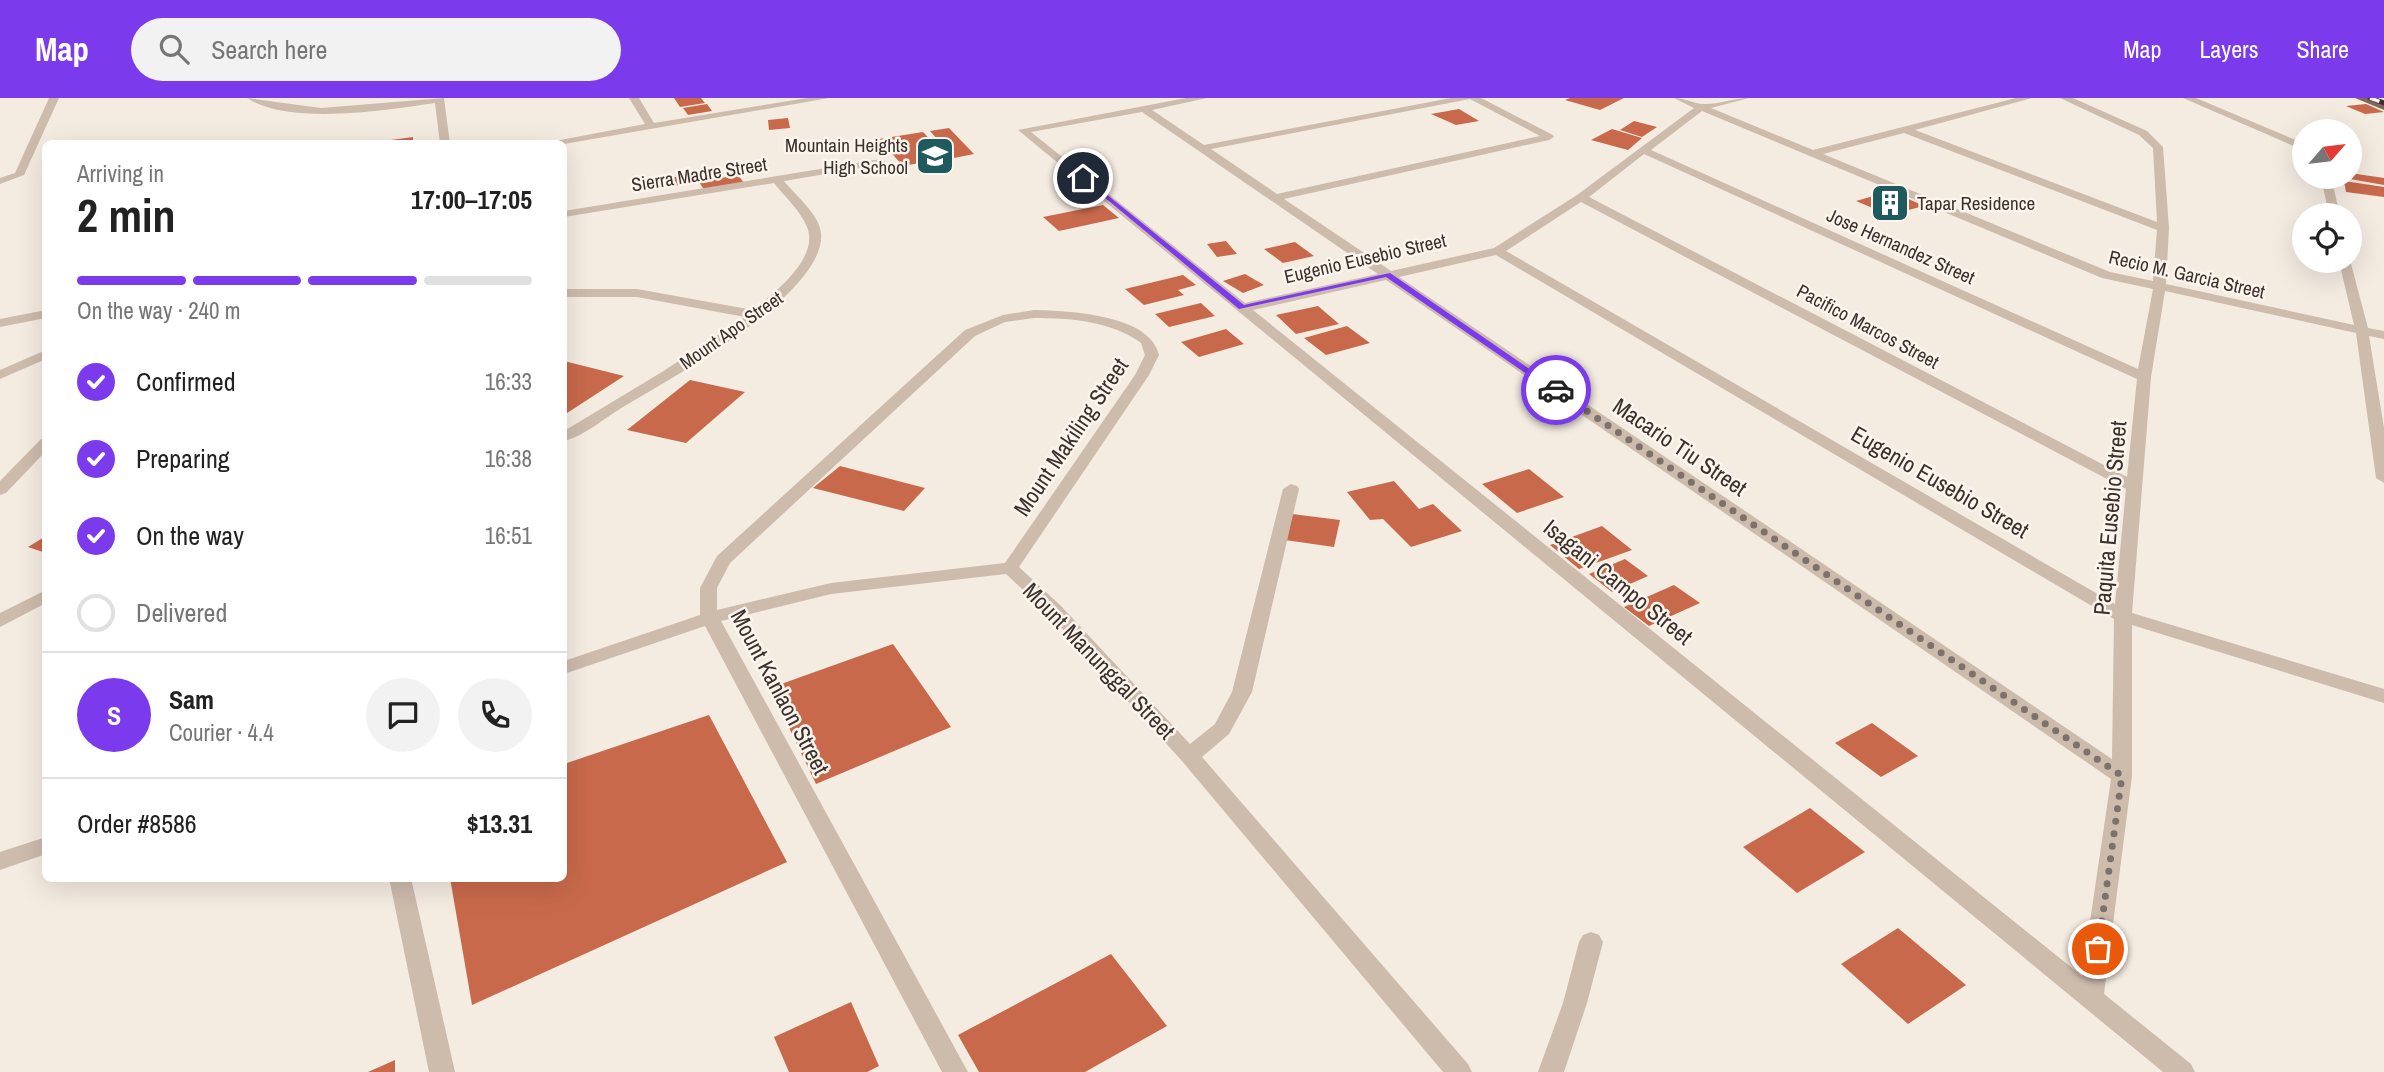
<!DOCTYPE html>
<html lang="en">
<head>
<meta charset="utf-8">
<style>
	:root { --surface:#fff; --page:#f2f2f2; --text:#222; --muted:#767676; --line:#e0e0e0; --accent:#7c3aed }
	body { margin:0; font-family:"Archivo Narrow",sans-serif; background:var(--page); color:var(--text); height:100vh; display:flex; flex-direction:column; font-size:26px; white-space:nowrap }
	* { box-sizing:border-box; margin:0 }
	p { font-size:23px; color:var(--muted) }
	.icon { flex:none; width:38px; height:38px; fill:none; stroke:currentColor; stroke-width:2; stroke-linecap:round; stroke-linejoin:round }
	.map { position:relative; flex:1; overflow:hidden }
	.details { position:absolute; left:42px; top:42px; width:525px; height:742px; display:flex; flex-direction:column; background:var(--surface); border-radius:10px; box-shadow:0 7px 28px #0002 }
	.details>* { flex:none }
	.needle { width:46px; rotate:62deg }
	.tools { position:absolute; left:2292px; top:21px; display:grid; gap:14px }
	.tools a { display:grid; place-items:center; width:70px; height:70px; border-radius:50%; background:var(--surface); box-shadow:0 7px 28px #0002; font-size:35px }
	.pin { position:absolute; display:grid; place-items:center; width:60px; height:60px; color:#fff; margin:-30px; border:4px solid #fff; border-radius:50%; box-shadow:0 2px 7px #0007 }
	.courier { position:absolute; display:grid; place-items:center; width:70px; height:70px; margin:-35px; border:5px solid #7c3aed; border-radius:50%; background:#fff; color:#222; box-shadow:0 2px 9px #0007 }
	.head em { font-style:normal; font-weight:700 }
	.head div { display:flex; flex-direction:column-reverse }
	.head { display:flex; align-items:center; justify-content:space-between; height:119px; padding:0 35px }
	h1 { font-size:46px; font-weight:700; line-height:52px }
	.bar { display:grid; grid-template-columns:repeat(4,1fr); gap:10px 7px; align-content:center; height:84px; padding:0 35px }
	.bar i { height:9px; border-radius:5px; background:var(--line) }
	.bar .active { background:var(--accent) }
	.bar p { grid-column:span 4 }
	.line { display:flex; align-items:center; gap:18px; padding:0 35px; border-top:2px solid var(--line) }
	.line div { flex:1 }
	.round { display:grid; place-items:center; flex:none; width:74px; height:74px; border-radius:37px; background:var(--page) }
	ol { padding:0 35px; list-style:none }
	li { display:flex; align-items:center; gap:21px; height:77px }
	li p { margin-inline-start:auto }
	li .icon { padding:7px; border-radius:50%; background:var(--accent); color:#fff; stroke-width:4 }
	li:last-child { color:var(--muted) }
	li i { width:38px; height:38px; border:4px solid var(--line); border-radius:50% }
	header { display:flex; align-items:center; gap:42px; box-sizing:border-box; height:98px; padding:0 35px; background:var(--accent); color:#fff }
	header strong { font-size:33px }
	nav { display:flex; gap:38px; margin-inline-start:auto; font-size:24px }
	.search { width:490px; height:63px; background:var(--page); display:flex; align-items:center; gap:18px; box-sizing:border-box; padding:0 24px; border-radius:38px; color:var(--muted); font-size:26px }
	.map>svg:first-child { display:block }
	.building { fill:#c8694b }
	.lines { fill:none; stroke-linecap:round; stroke-linejoin:round }
	.street { fill:#cdbbac; fill-rule:evenodd }
	.primary { fill:#7d675c; fill-rule:evenodd }
	.rail-casing { stroke:#3b302b; stroke-width:5 }
	.rail { stroke:#fbf5ee; stroke-width:3.5; stroke-dasharray:10; stroke-linecap:butt }
	.route { fill:#7c3aed }
	.done { stroke:#7c716b; stroke-width:7; stroke-dasharray:0 12.6 }
	.labels { text-anchor:middle; stroke-width:5; stroke-linejoin:round; paint-order:stroke }
	.far-poi-label { font-size:19px; fill:#3b302b; stroke:#fbf5ee; text-anchor:end }
	.far-street-label { font-size:19px; fill:#3b302b; stroke:#fbf5ee }
	.street-label { font-size:23px; fill:#3b302b; stroke:#fbf5ee }
</style>
</head>
<body>
<header>
<strong>Map</strong>
<div class="search"><svg class="icon" aria-label="search" viewBox="0 0 24 24"><circle cx="10" cy="10" r="6"/><path d="M15 15l6 6"/></svg>Search here</div>
<nav><a>Map</a><a>Layers</a><a>Share</a></nav>
</header>
<div class="map">
<svg width="2384" height="974" viewBox="0 0 2384 974">
	<rect width="100%" height="100%" fill="#f4ebe1"/>
	<path class="building" d="M674,0H701L705,5L680,9Z
		M1570,0H1624L1600,12L1565,2Z
		M707,6L712,13L688,17L683,10Z
		M2366,6L2384,14L2365,16L2346,8Z
		M1459,11L1479,23L1456,27L1431,16Z
		M788,20L790,30L769,32L768,22Z
		M1634,23L1657,29L1642,39L1620,32Z
		M949,30L974,56L954,60L930,33Z
		M1612,31L1642,40L1628,52L1591,42Z
		M923,34L948,60L903,68L879,41Z
		M413,39V46H376V44Z
		M2350,75L2384,80V87L2350,81Z
		M686,77L690,85L668,89L664,81Z
		M738,77L744,85L705,93L699,84Z
		M2344,83L2384,89V99L2346,94Z
		M1891,93L1924,108L1889,117L1856,103Z
		M1103,107L1119,120L1059,133L1043,119Z
		M1226,143L1237,156L1217,159L1207,146Z
		M1295,144L1314,158L1283,165L1264,151Z
		M1245,176L1264,187L1243,195L1223,183Z
		M1183,177L1196,187L1178,192L1184,197L1144,207L1125,191Z
		M1201,205L1215,218L1169,229L1155,216Z
		M1318,208L1339,226L1296,236L1276,217Z
		M1347,228L1370,245L1326,257L1304,240Z
		M1226,231L1244,246L1199,259L1181,244Z
		M564,263L624,278L564,317Z
		M690,282L745,294L686,345L627,332Z
		M840,368L925,390L904,413L813,390Z
		M1529,371L1564,399L1517,415L1482,386Z
		M1394,383L1419,411L1433,406L1462,433L1411,449L1383,421L1370,422L1347,394Z
		M1292,416L1340,422L1334,449L1285,442Z
		M1602,428L1632,452L1579,471L1550,447Z
		M46,438V455L28,449Z
		M1625,461L1648,478L1612,494L1589,476Z
		M1674,487L1700,505L1649,528L1624,509Z
		M893,546L951,629L816,686L770,590Z
		M709,617L787,764L472,907L450,780H564V666Z
		M1872,625L1918,658L1881,679L1835,645Z
		M1810,710L1865,754L1797,795L1743,749Z
		M1898,830L1966,887L1908,926L1841,866Z
		M1111,856L1167,928L1085,974H979L958,937Z
		M851,904L879,968L867,974H789L774,939Z
		M395,962V974H368Z"/>
	<g class="lines">
		<path class="street" d="M49,0H59L24,77L0,86V80L15,75Z
			M247,0L321,10L444,0L450,46H440L435,5C387,12 289,28 247,0Z
			M629,0H639L654,25L807,0H829L564,46H539L645,26Z
			M1186,0H1207L1152,12L1204,47L1451,0H1481L1553,37L1554,39L1549,42L1284,101L1391,173L1494,150L1577,97L1694,10L1674,0C1685,0 1693,5 1702,6C1717,7 1733,0 1749,0L1711,10L1813,52L2016,0H2032L1915,32L2157,124L2153,50L2139,37L2060,0H2073L2147,33L2163,49L2169,130L2166,186L2354,227L2339,163L2350,162L2368,230L2384,233V241L2369,238L2384,330V385L2376,380L2356,235L2165,193L2151,279L2132,515L2384,591V605L2132,527V678L2104,896L2191,966L2195,974H2163L1018,32ZM1470,1L1540,38L1277,96L1211,51ZM1702,13L2102,180L2153,191L2138,271L1651,52ZM1142,14L1378,176L1245,205L1031,34ZM1904,35L2157,132L2153,183L2110,174L1823,56ZM1644,56L2137,281L2127,379L1589,99ZM1581,104L2126,391L2115,506L1506,153ZM1496,157L2114,521L2112,661L1399,179ZM1386,182L2111,681L2082,878L1253,212Z
			M2183,0H2196L2305,46V53Z
			M881,61L886,64L885,66L784,83C795,97 819,116 821,135C827,195 670,281 623,309C606,319 583,339 564,343V333L662,274L745,219L637,199H564V191H637L753,212C774,195 820,160 807,129C800,112 785,99 774,85L564,119V113Z
			M2321,79H2331L2340,117H2329Z
			M46,212V220L0,229V221Z
			M1034,212C1068,213 1150,216 1159,257L1149,277L1019,469L1061,508L1190,646L1215,626L1232,594L1283,391L1291,386L1297,388L1299,391L1252,594L1229,636L1202,659L1468,966L1472,974H1443L1182,663L1049,516L1006,476L831,496L721,523L968,974H942L705,528L564,576V563L700,517V490L717,458L965,232L1003,217ZM1034,220C1070,220 1111,223 1141,245L1145,257L1135,277L1005,465L831,485L717,512V490L730,465L975,238L1005,224Z
			M46,252V261L0,281V272Z
			M46,340V353L6,395L0,397V383L41,341Z
			M46,492V505L0,529V515Z
			M46,739V756L0,772V754Z
			M389,780H411L455,974H429Z
			M1591,834L1599,837L1603,844L1587,905L1564,974H1538L1563,905L1579,844L1583,837Z"/>
		<path class="primary" d="M2355,0H2369L2384,6V12Z"/>
		<defs>
			<path id="rail" d="M2370,0L2384,5"/>
		</defs>
		<use href="#rail" class="rail-casing"/>
		<use href="#rail" class="rail"/>
	</g>
	<path class="route" d="M1080,79H1085L1244,207L1390,175L1560,292L1553,294L1386,179L1239,211Z"/>
	<g class="lines">
		<path class="done" d="M1556,292L2122,678L2098,851"/>
	</g>
	<defs>
		<symbol id="school-square" viewBox="-11 -11 22 22"><rect x="-9" y="-9" width="18" height="18" rx="4" fill="#1f5a5e" stroke="#fbf5ee"/><path d="M0-5L7-2L0 1L-7-2ZM-4 1L0 2.5L4 1V4Q0 6-4 4Z" fill="#fff"/></symbol>
		<symbol id="building-square" viewBox="-11 -11 22 22"><rect x="-9" y="-9" width="18" height="18" rx="4" fill="#1f5a5e" stroke="#fbf5ee"/><path d="M-4-6H4V6H1V3H-1V6H-4ZM-2.5-4.3h1.7v1.8h-1.7ZM.8-4.3h1.7v1.8H.8ZM-2.5-1h1.7V.8h-1.7ZM.8-1h1.7V.8H.8Z" fill="#fff"/></symbol>
	</defs>
	<g fill-rule="evenodd">
		<use href="#school-square" x="913" y="36" width="44" height="44"/>
		<use href="#building-square" x="1868" y="83" width="44" height="44"/>
	</g>
	<g class="labels">
		<g class="far-poi-label">
			<text x="908" y="54">Mountain Heights<tspan x="908" dy="22">High School</tspan></text>
			<text x="1917" y="112" text-anchor="start">Tapar Residence</text>
		</g>
		<g class="far-street-label">
			<text transform="translate(699 76) rotate(-9)" y="7">Sierra Madre Street</text>
			<text transform="translate(1901 148) rotate(24)" y="7">Jose Hernandez Street</text>
			<text transform="translate(1365 160) rotate(-13)" y="7">Eugenio Eusebio Street</text>
			<text transform="translate(2187 176) rotate(13)" y="7">Recio M. Garcia Street</text>
			<text transform="translate(1868 228) rotate(28)" y="7">Pacifico Marcos Street</text>
			<text transform="translate(731 232) rotate(-35)" y="7">Mount Apo Street</text>
		</g>
		<g class="street-label">
			<text transform="translate(1071 339) rotate(-56)" y="8">Mount Makiling Street</text>
			<text transform="translate(1680 349) rotate(34)" y="8">Macario Tiu Street</text>
			<text transform="translate(1940 384) rotate(30)" y="8">Eugenio Eusebio Street</text>
			<text transform="translate(2110 420) rotate(-85)" y="8">Paquita Eusebio Street</text>
			<text transform="translate(1618 484) rotate(39)" y="8">Isagani Campo Street</text>
			<text transform="translate(1099 563) rotate(46)" y="8">Mount Manunggal Street</text>
			<text transform="translate(780 594) rotate(62)" y="8">Mount Kanlaon Street</text>
		</g>
	</g>
</svg>
<div class="tools">
<a><svg class="needle" viewBox="-14 -14 28 28"><path d="M0-13l5 13h-10z" fill="#e53935"/><path d="M0 13l5-13h-10z" fill="#767676"/></svg></a>
<a><svg class="icon" aria-label="locate" viewBox="0 0 24 24"><circle cx="12" cy="12" r="6"/><path d="M12 2v4M12 18v4M2 12h4M18 12h4"/></svg></a>
</div>
<div class="pin" style="left:2098px;top:851px;background:#ea580c"><svg class="icon" aria-label="bag" viewBox="0 0 24 24"><path d="M5 8h14l-1 12H6zM9 8a3 3 0 0 1 6 0"/></svg></div>
<div class="pin" style="left:1083px;top:80px;background:#1f2937"><svg class="icon" aria-label="home" viewBox="0 0 24 24"><path d="M3 11l9-7 9 7M6 9v11h12V9"/></svg></div>
<div class="courier" style="left:1556px;top:292px"><svg class="icon" aria-label="car" viewBox="0 0 24 24"><path d="M5 17H2v-5l4-1 3-4h7l3 4 3 1v5h-3M9 17h6M6 11h13"/><circle cx="7" cy="17" r="2"/><circle cx="17" cy="17" r="2"/></svg></div>
<section class="details">
<div class="head"><div><h1>2 min</h1><p>Arriving in</p></div><em>17:00–17:05</em></div>
<div class="bar"><i class="active"></i><i class="active"></i><i class="active"></i><i></i><p>On the way · 240 m</p></div>
<ol>
<li><svg class="icon" aria-label="check" viewBox="0 0 24 24"><path d="M5 12l5 5 9-10"/></svg>Confirmed<p>16:33</p></li>
<li><svg class="icon" aria-label="check" viewBox="0 0 24 24"><path d="M5 12l5 5 9-10"/></svg>Preparing<p>16:38</p></li>
<li><svg class="icon" aria-label="check" viewBox="0 0 24 24"><path d="M5 12l5 5 9-10"/></svg>On the way<p>16:51</p></li>
<li><i></i>Delivered</li>
</ol>
<div class="line" style="height:126px"><b class="round" style="background:var(--accent);color:#fff">S</b><div><b>Sam</b><p>Courier · 4.4</p></div><a class="round"><svg class="icon" aria-label="chat" viewBox="0 0 24 24"><path d="M4 5h16v11H9l-5 4z"/></svg></a><a class="round"><svg class="icon" aria-label="phone" viewBox="0 0 24 24"><path d="M5 4h4l2 5-3 2q2 4 5 5l2-3 5 2v4C11 20 4 13 5 4z"/></svg></a></div>
<div class="line" style="height:91px"><div>Order #8586</div><b>$13.31</b></div>
</section>
</div>
</body>
</html>
